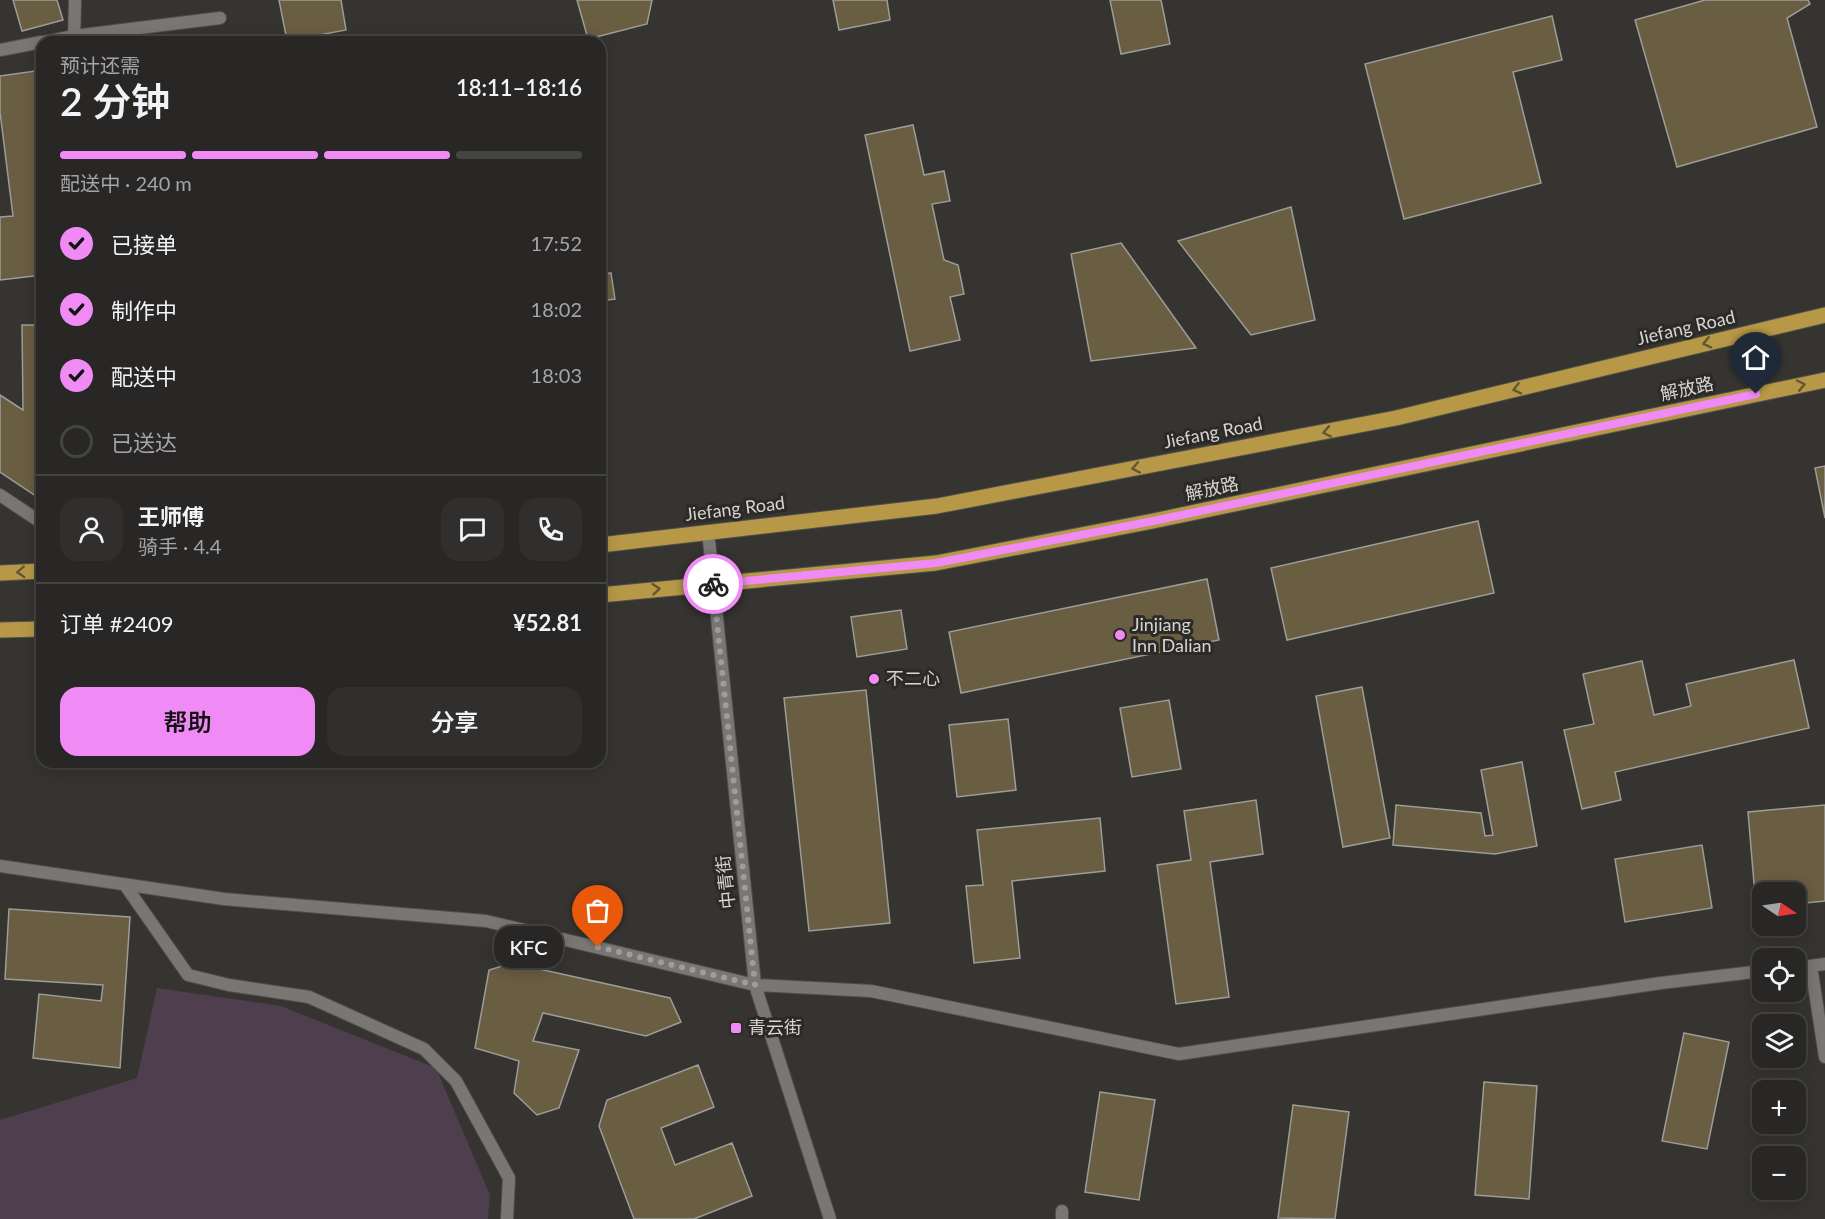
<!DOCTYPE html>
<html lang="zh">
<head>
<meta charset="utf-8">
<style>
	:root { --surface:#282725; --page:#302f2d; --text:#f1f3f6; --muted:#a5a5a7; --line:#444442; --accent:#f08bf5 }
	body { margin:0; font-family:Lato,"Noto Sans SC",sans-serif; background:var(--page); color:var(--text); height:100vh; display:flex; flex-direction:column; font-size:22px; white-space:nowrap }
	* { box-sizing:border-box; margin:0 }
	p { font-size:20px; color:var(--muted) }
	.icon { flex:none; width:33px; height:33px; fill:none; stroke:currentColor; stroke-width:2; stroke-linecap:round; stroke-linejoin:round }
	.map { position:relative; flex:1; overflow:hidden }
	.side { position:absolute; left:36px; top:36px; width:570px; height:732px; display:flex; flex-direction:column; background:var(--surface); border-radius:18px; box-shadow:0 3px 15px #0003,0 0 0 2px var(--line) }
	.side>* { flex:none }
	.needle { width:39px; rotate:103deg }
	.buttons { position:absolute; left:1752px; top:882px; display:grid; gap:12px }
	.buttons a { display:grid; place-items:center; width:54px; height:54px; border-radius:12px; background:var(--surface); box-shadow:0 3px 15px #0003,0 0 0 2px var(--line); font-size:30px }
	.pin { position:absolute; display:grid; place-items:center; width:51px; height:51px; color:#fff; margin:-62px -26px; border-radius:50% 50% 50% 0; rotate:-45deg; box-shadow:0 0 6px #0007 }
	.pin .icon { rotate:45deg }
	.courier { position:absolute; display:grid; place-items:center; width:60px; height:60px; margin:-30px; border:4px solid #f08bf5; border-radius:50%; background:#fff; color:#222; box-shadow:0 2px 8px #0007 }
	.bubble { position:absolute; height:42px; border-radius:18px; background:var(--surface); box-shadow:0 3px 15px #0003,0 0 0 2px var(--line); font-size:20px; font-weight:600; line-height:42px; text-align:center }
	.head em { font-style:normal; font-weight:600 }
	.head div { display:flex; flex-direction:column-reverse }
	.head { display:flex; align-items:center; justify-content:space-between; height:102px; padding:0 24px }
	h1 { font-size:39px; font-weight:600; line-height:45px }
	.bar { display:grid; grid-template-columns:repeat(4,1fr); gap:9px 6px; align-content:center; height:72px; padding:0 24px }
	.bar i { height:8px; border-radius:4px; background:var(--line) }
	.bar .on { background:var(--accent) }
	.bar p { grid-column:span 4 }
	.line { display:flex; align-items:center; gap:15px; padding:0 24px; border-top:2px solid var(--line) }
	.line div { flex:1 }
	.round { display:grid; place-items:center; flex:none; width:63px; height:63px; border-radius:18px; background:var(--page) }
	ol { padding:0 24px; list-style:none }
	li { display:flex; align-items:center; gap:18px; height:66px }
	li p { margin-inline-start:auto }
	li .icon { padding:6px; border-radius:50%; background:var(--accent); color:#111; stroke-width:4 }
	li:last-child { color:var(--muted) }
	li i { width:33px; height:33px; border:3px solid var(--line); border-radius:50% }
	.primary-button { display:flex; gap:12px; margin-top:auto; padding:12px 24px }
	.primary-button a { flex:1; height:69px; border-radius:18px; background:var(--accent); color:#111; font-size:24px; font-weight:600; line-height:69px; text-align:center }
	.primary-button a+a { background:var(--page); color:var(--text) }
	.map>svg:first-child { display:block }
	.green { fill:#4e3e4e }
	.building { fill:#695d42; stroke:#9d9c98; stroke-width:1.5 }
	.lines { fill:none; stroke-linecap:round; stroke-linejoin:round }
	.lane-casing { stroke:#514f4d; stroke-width:14 }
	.street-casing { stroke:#514f4d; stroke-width:14 }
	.primary-casing { stroke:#514f4d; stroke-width:17 }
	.lane { stroke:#797774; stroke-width:12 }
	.street { stroke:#797774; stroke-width:12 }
	.primary { stroke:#b69846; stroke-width:15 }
	.oneway { stroke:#635633 }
	.done { stroke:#9e9d9a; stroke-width:6; stroke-dasharray:0 10.8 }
	.route { stroke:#f08bf5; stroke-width:8 }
	.poi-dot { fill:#f08bf5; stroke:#2b2a27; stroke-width:2 }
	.labels { text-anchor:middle; stroke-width:6; stroke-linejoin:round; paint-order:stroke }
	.street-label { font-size:18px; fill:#d6d5d3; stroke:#2b2a27 }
	.poi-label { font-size:18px; fill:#d6d5d3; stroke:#2b2a27; text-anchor:start }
</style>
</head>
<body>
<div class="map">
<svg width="1825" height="1219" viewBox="0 0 1825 1219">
	<rect width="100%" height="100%" fill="#353431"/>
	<path class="green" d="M157,988L281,1006L436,1068L490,1195L488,1219H0V1120L137,1078Z"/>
	<path class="building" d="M13,0H57L63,20L22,31Z
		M279,0H341L346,30L287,41Z
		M577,0H652L647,24L588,39Z
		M833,0H887L890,20L839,30Z
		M1110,0H1161L1170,44L1121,54Z
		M1705,0H1808L1810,4L1787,18L1817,127L1677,167L1635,20Z
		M1552,16L1562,60L1513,72L1541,183L1404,219L1365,64Z
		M42,70V275L0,280V217L13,216L0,112V76Z
		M913,125L924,175L944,171L950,201L932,204L944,260L958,265L964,294L950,297L960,340L910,351L865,135Z
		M1291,207L1315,320L1251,335L1178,241Z
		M1121,243L1196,348L1091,361L1071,254Z
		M611,273L615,299L600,301V275Z
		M22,325H42V500L0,472V395L23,410Z
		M1825,466V518L1815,468Z
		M1478,521L1494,593L1287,640L1271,568Z
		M1207,579L1219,640L961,693L949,632Z
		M901,610L907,649L857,657L851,617Z
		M1794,660L1809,728L1615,772L1621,800L1582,809L1564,730L1594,724L1583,674L1642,661L1654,715L1691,706L1686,684Z
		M1362,687L1390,838L1343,847L1316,696Z
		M866,690L890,923L809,931L784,698Z
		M1169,700L1181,769L1132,777L1120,708Z
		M1008,719L1016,790L957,797L949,725Z
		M1522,762L1537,846L1495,854L1393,845L1396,805L1481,813L1485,836L1493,835L1481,770Z
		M1256,800L1263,854L1210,862L1229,997L1176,1004L1157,865L1191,860L1184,811Z
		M1825,805V901L1796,904V892H1762V907H1756L1748,812Z
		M1100,818L1105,871L1012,881L1020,958L974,963L966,886L983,885L977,830Z
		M1702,845L1712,908L1625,922L1615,859Z
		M9,909L130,917L120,1068L33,1058L39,994L101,1001L103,985L5,979Z
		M512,963L670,998L681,1022L646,1036L543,1013L533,1041L579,1050L559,1108L537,1115L514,1093L519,1061L475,1048L489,970Z
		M1684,1033L1729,1042L1707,1149L1662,1141Z
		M698,1065L714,1107L661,1128L675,1165L732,1143L752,1196L694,1219H634L599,1126L607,1100Z
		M1484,1082L1537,1086L1529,1199L1475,1195Z
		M1100,1092L1155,1100L1139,1200L1085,1192Z
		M1293,1105L1349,1112L1335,1219L1278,1218Z"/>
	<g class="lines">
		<defs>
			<path id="lane" d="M74,36L220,18"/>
			<path id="street" d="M44,42L74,36
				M74,42L75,0
				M0,50L42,42
				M0,495L42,523
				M708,531L755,985L830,1219
				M0,866L224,899L486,921L755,985L871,991L1179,1054L1661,983L1762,971
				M125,885L188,975L229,985L309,997L424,1049L456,1081L509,1178L507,1219
				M1811,966L1825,1057
				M1796,968L1825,964
				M1062,1219V1211"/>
			<path id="primary" d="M600,545L937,506L1396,418L1825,315
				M0,573L42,571
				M600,595L936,563L1153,521L1825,380
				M0,630L42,629"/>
		</defs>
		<use href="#lane" class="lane-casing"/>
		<use href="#street" class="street-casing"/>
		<use href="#primary" class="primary-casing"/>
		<use href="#lane" class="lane"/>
		<use href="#street" class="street"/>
		<use href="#primary" class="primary"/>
	</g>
	<defs><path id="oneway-chevron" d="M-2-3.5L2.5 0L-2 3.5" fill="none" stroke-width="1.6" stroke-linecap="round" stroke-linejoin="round" transform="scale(1.5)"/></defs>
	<g class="oneway">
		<use href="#oneway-chevron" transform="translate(1707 343) rotate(167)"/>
		<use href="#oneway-chevron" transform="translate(1801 385) rotate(-12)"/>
		<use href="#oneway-chevron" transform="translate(1517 389) rotate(166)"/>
		<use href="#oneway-chevron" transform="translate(1327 432) rotate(169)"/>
		<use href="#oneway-chevron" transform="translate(1136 468) rotate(169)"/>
		<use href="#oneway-chevron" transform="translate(21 572) rotate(177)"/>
		<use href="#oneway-chevron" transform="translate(656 589) rotate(-5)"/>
	</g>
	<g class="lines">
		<path class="done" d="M598,947L755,985L713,584"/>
		<path class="route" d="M713,584L936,563L1153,521L1756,394"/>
	</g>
	<g class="poi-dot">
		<circle cx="1120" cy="635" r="6"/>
		<circle cx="874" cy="679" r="6"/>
		<rect x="730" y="1022" width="12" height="12" rx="3"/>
	</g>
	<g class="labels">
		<g class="street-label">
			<text transform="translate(1686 328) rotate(-13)" y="6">Jiefang Road</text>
			<text transform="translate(1687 389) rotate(-12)" y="6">解放路</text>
			<text transform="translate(1213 433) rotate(-11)" y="6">Jiefang Road</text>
			<text transform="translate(1212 489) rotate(-12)" y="6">解放路</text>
			<text transform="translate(735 509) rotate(-7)" y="6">Jiefang Road</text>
			<text transform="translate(726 882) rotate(-96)" y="6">中青街</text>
		</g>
		<g class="poi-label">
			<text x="1132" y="631">Jinjiang<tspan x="1132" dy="21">Inn Dalian</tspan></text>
			<text x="886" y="685">不二心</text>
			<text x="748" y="1034">青云街</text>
		</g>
	</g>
</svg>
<div class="buttons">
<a><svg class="needle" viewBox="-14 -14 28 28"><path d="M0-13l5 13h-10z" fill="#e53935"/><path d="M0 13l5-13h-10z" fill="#a5a5a7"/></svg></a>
<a><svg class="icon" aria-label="locate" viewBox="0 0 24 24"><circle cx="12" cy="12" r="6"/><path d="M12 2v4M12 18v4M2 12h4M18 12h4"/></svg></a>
<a><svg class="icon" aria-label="layers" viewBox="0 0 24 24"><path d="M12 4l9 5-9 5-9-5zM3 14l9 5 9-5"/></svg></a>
<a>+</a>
<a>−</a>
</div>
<div class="pin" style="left:598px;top:947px;background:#ea580c"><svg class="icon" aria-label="bag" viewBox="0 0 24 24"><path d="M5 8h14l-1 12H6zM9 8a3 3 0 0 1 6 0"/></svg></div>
<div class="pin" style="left:1756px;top:394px;background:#1f2937"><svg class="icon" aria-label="home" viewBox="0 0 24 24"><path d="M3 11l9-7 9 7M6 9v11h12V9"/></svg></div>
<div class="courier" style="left:713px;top:584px"><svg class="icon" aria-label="bike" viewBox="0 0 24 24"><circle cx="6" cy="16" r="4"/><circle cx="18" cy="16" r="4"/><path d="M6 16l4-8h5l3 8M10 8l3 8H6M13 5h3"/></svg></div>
<div class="bubble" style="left:494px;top:926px;width:69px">KFC</div>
<section class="side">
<div class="head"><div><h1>2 分钟</h1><p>预计还需</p></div><em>18:11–18:16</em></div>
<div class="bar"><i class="on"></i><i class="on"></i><i class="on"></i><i></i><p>配送中 · 240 m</p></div>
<ol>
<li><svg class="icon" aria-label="check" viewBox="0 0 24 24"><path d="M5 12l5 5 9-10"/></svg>已接单<p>17:52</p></li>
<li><svg class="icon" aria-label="check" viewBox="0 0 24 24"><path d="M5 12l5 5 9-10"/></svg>制作中<p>18:02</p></li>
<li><svg class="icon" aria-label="check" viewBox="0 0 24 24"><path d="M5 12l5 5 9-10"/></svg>配送中<p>18:03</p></li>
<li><i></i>已送达</li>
</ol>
<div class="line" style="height:108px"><a class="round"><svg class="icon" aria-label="person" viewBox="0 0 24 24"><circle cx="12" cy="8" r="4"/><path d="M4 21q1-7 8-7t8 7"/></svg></a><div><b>王师傅</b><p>骑手 · 4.4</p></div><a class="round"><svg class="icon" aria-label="chat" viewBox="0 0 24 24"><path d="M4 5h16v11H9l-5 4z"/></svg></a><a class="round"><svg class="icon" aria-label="phone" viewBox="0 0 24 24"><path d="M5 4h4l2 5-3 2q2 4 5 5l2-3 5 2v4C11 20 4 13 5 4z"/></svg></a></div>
<div class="line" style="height:78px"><div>订单 #2409</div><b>¥52.81</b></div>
<div class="primary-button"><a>帮助</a><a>分享</a></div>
</section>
</div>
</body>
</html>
